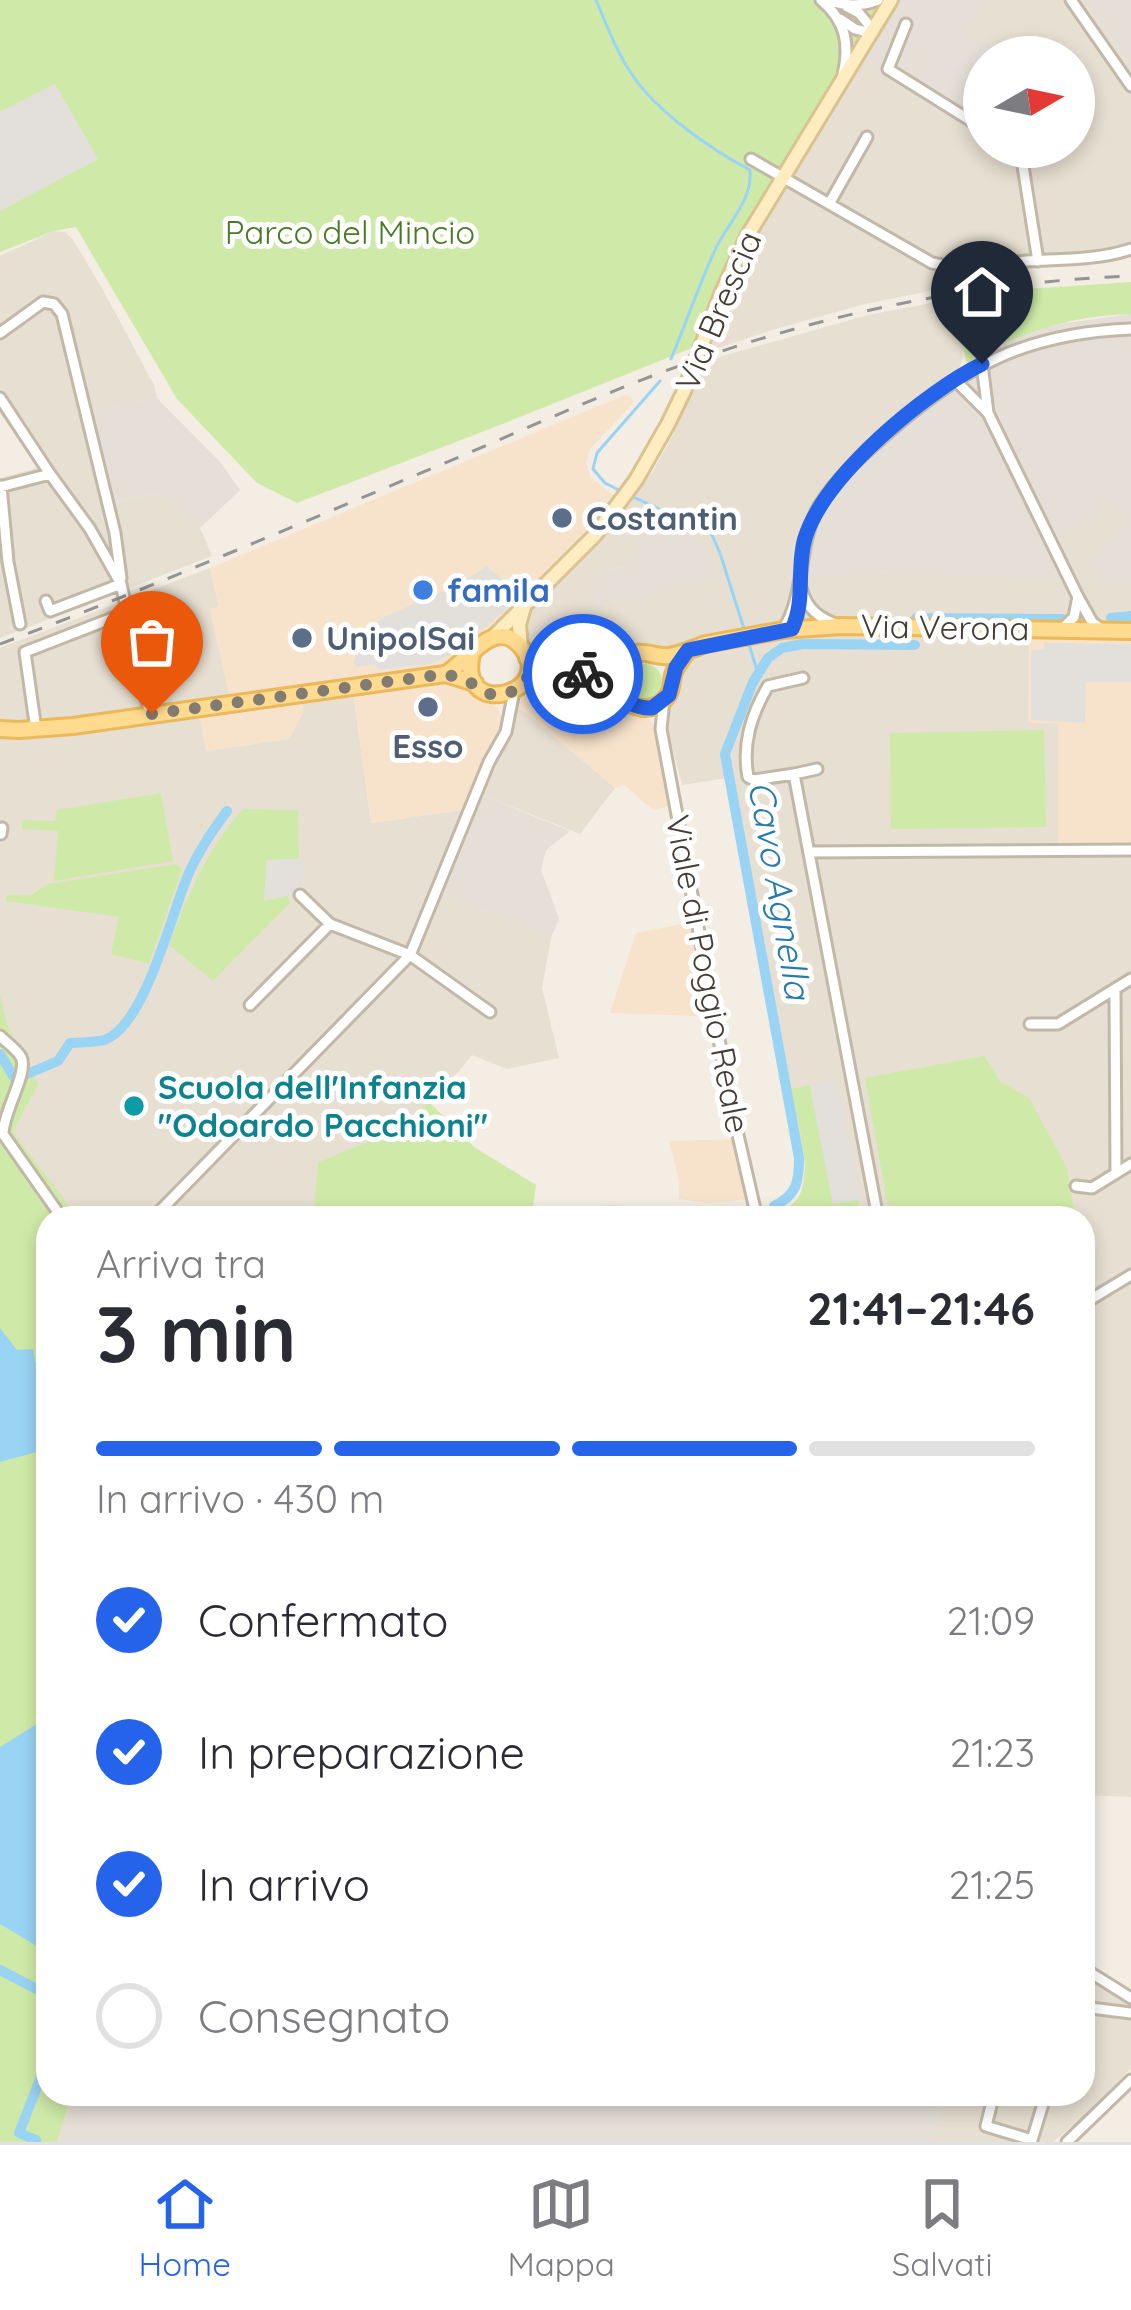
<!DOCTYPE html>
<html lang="it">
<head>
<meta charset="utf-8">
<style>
	:root { --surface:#fff; --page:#f2f2f3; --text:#2b2b33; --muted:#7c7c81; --line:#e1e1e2; --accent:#2563eb }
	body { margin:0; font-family:Quicksand,sans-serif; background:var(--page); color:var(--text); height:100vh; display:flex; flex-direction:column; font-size:45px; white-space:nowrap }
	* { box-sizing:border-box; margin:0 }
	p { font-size:39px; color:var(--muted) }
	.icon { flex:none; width:66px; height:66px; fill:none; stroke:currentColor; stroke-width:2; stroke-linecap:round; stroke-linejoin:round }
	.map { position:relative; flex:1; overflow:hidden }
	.side { position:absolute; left:36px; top:1206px; width:1059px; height:900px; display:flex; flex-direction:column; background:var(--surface); border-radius:36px; box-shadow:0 6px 18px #0003 }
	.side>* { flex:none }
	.needle { width:78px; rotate:81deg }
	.buttons { position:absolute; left:963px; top:36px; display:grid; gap:24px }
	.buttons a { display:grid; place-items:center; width:132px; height:132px; border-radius:50%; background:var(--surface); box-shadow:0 6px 18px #0003; font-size:60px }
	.pin { position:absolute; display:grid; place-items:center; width:102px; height:102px; color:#fff; margin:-123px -51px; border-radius:50% 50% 50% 0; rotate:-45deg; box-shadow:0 0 12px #0007 }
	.pin .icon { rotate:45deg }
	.courier { position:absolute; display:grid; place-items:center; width:120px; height:120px; margin:-60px; border:9px solid #2563eb; border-radius:50%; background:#fff; color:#222; box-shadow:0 3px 15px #0007 }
	.head em { font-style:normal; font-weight:800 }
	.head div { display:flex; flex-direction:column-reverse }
	.head { display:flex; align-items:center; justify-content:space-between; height:204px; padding:0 60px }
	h1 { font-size:78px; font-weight:800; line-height:90px }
	.bar { display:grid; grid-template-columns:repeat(4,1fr); gap:18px 12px; align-content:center; height:144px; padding:0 60px }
	.bar i { height:15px; border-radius:9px; background:var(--line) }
	.bar .selected { background:var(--accent) }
	.bar p { grid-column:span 4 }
	ol { padding:0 60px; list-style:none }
	li { display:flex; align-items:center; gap:36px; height:132px }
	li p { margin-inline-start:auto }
	li .icon { padding:12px; border-radius:50%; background:var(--accent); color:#fff; stroke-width:4 }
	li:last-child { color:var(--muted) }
	li i { width:66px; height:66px; border:6px solid var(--line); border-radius:50% }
	.dock { display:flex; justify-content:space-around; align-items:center; height:168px; border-top:3px solid var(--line); background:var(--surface); font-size:33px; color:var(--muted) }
	.dock a { display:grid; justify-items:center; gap:6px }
	.dock .selected { color:var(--accent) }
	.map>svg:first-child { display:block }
	.residential { fill:#e7dfd1 }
	.commercial { fill:#f7e3cc }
	.industrial { fill:#e5dfd8 }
	.green { fill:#cfeaa8 }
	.parking { fill:#e3e0dc }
	.water { fill:#9ad4f5 }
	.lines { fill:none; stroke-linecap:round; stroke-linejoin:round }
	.stream { stroke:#9ad4f5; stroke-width:3 }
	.canal { stroke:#9ad4f5; stroke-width:10 }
	.street-casing { stroke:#c2b8a8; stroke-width:15 }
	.secondary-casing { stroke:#dac391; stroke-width:18 }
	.primary-casing { stroke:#ebb959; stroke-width:20 }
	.street { stroke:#fff; stroke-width:9 }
	.secondary { stroke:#ffedc1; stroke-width:12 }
	.primary { stroke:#ffdb90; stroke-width:14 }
	.rail { stroke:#949494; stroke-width:3; stroke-dasharray:15 15; stroke-linecap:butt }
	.done { stroke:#827b71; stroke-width:12; stroke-dasharray:0 21.6 }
	.route { stroke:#2563eb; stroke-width:15 }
	.service-dot { fill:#5c6f8a; stroke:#fff; stroke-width:4.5 }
	.shop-dot { fill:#3f7fe0; stroke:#fff; stroke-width:4.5 }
	.culture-dot { fill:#0f9aa8; stroke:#fff; stroke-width:4.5 }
	.labels { text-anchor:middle; stroke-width:10; stroke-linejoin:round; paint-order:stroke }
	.park-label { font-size:33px; fill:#487a23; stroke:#fff }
	.street-label { font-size:33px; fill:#453d33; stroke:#fff }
	.service-label { font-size:33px; font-weight:bold; fill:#4e5e75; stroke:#fff; text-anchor:start }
	.shop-label { font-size:33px; font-weight:bold; fill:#366cbe; stroke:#fff; text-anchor:start }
	.culture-label { font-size:33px; font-weight:bold; fill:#0d838f; stroke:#fff; text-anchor:start }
	.water-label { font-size:36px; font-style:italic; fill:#257aaf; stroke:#fff }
</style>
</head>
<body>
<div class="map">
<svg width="1131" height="2142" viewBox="0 0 1131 2142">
	<rect width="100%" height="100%" fill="#f3ede3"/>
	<path class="residential" d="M986,0H1083L1131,66V243L1112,249L1030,256L954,258L930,291L865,304L775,329L706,352L756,232L861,59L947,118L984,139V147H1074V57H1028L966,34Z
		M54,231L65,232L73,240L103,290L154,385L157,398L91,412L115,501L162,493L200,528L212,556L0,638V478L37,468L0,413V256Z
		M952,299L961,319L963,357L959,369L898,413L839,471L816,503L801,536L794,576L893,572L1051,540L1107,500L1130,520L1101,583H1131V622L812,623L662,652L593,670L549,667L532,657L524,644L523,624L526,615L614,523L643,544L623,567L605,569L612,601L652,596L651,588L707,546L622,510L653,471L673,435L705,361L868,315Z
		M210,568L219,607L210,609L230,699L75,721L0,724V648Z
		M812,630L1029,631V723H1058V843L1131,844V1797L1083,1795V1218H770L795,1203L801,1193L805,1167L733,777L682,785L668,729V702L676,678L690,653Z
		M353,691L371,823L476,808L441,893L551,938L542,988L559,1058L507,1069L472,1055L446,1086L403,1128L318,1162L314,1207L302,1218H52L0,1140V733L199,711L206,751L289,739L301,699Z
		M514,706L529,715L615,788L580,834L482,795L496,759L506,746L513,725Z
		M1083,1972L1131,2003V2068L1084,2116L1053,2142H930L944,2094H1083Z"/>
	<path class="commercial" d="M627,394L634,402L590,449L586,463L591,477L617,499L593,532L522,605L445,671L230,699L210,609L219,606L210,568Z
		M1029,631L1131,632V844L1058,843V724L1028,723Z
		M549,674L593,678L609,685L650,720L659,732L674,805L653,810L624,785L615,788L529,715L514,706L518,693L529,682Z
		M444,677L488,696L505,719L504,731L468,809L371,823L353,691Z
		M301,699L304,712L289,739L206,751L199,711Z
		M703,920L720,1017L610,1013L636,933Z
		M744,1139L757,1198L709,1203L679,1199V1181L669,1141Z"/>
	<path class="industrial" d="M899,0H986L967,34L1028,57H984V139L947,118L861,59Z
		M1083,0H1131V66Z
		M1131,314V583H1101L1089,563L1130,521L1107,501L1094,519L1051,540L1071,581L893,572L794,577L801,536L816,503L839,471L898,413L959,369L1018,335L1052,325Z
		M157,398L220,462L240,490L200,528L162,493L114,501L91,412Z
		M622,510L707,546L711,582L652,588L653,596L612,601L594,611L593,578L605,569L623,567L643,544L614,523Z
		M482,795L570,831L546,850L541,870L559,918L551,938L441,893Z
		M72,2094H944L930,2142H57Z"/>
	<path class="green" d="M0,0H892L761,213L702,344L500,425L297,503L257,483L177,399L76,227L54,231L0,252Z
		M1131,282V314C1070,316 1019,332 967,363C959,341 963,324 952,299L1012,290Z
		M628 681a17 17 0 1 1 34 0a17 17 0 1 1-34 0Z
		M1044,730L1046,827L891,829L890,733Z
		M161,793L173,861L54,881L58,831L22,829V820L55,821L57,810Z
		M243,809L298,810L299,859L267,860L264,899L288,895L290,903L213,981L169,945C188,895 207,849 243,809Z
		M176,864L182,869L149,964L111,954L119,917L6,901L7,895H31L48,884Z
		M0,995L7,1024L38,1084L13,1132L78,1218H48V2094H72L57,2142H0Z
		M984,1056L1000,1081L1029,1098L1067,1168L1075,1218H890L865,1078Z
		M810,1085L833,1203L857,1199L861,1218H777L776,1214C785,1209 794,1205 799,1196C814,1171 796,1117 791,1089Z
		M429,1102L474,1147L536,1185L532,1213L524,1218H300L314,1206L318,1162L402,1128Z"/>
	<path class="parking" d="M55,84L98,159L0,211V112Z
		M487,566L522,596L457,652L431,664L379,670L374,665L356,667L353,661L380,619L461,583Z
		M1044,643L1131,644V682H1086L1085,723L1031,720V650L1044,649Z
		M305,859L302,892L264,901L267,860Z
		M837,1080L860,1199L833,1204L810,1085Z"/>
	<path class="water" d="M0,1328L17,1350L33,1349L35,1362L44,1364L48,1361V1449L0,1462Z
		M48,1717V1825L41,1835L44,1854H48V1949L35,1945L0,1924V1747Z"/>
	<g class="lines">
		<path class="stream" d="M596,0C607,26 617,53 633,76C657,112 712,150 750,170C753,201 727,223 715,250C699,285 686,323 671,359
			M621,491L605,483L593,469L597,453L660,381
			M629,495L711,533L720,553L745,632
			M748,641L758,674"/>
		<path class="canal" d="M916,618L1063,619
			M1111,618L1131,616
			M0,1054L15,1079L58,1061L70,1043C81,1042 96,1043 107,1039C146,1021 171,915 188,875C198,852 212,831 227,811
			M774,1206C797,1195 799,1182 799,1158L725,754L753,682L768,658L782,648L803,644L915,645
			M558,1218C605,1204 647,1214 695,1217C711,1218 728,1216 744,1215
			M0,1970L48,1995
			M36,2140L19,2133L48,2059"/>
		<defs>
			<path id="street" d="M821,0C846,21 850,44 843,75
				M827,0C845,6 860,7 878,0
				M1071,0L1131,86
				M846,6L859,13L873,30
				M840,19L855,29L871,33
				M906,24L888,69L984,129
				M1020,147L1038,261
				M751,159L932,263C962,270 996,264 1027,261C1062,259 1098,260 1131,249
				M829,204L867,137
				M0,333L43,302L54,304L62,314L115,533L121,578
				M982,364L988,413
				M955,380L988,413L1078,597L1092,622L1101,629
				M0,398L50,474L90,529L121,584L150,715
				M1,486L8,562L20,624
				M0,487L50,474
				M800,583C804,603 813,615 833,623
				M46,601L50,611L121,584
				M1063,628L1074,617L1078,597
				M792,629L797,618L800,594
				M783,630C806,594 797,545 819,506C837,477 864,454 889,432C966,365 1027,333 1131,329
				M664,700L661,729L732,1109L757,1218
				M36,730L25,652L128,612
				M817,769L794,774L878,1218
				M794,774L754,780L748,777C742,744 751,715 768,686L803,678
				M1,834L2,828
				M809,852L1131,850
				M300,895L330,924L410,955L490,1012
				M1115,990L1116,1173
				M250,1005L330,924
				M1030,1024H1058L1131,979
				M0,1036C6,1042 17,1050 21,1057C29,1072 3,1112 3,1134L62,1218
				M1076,1186L1092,1188L1131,1164
				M153,1218L410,955L489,762L506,732L514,691
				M1083,1304L1131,1275
				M1083,1968L1131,1998
				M1083,2007L1131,2013
				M994,2094L986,2126L1032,2140L1046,2094
				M1067,2142L1131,2080"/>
			<path id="secondary" d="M494,636L595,535L636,480L668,424L684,391L722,292L748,235L891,0
				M521,647L519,625L524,607"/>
			<path id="primary" d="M689,650C682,658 676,665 673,675C671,685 672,693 663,701C637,724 599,686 624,660C639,645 653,658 669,656C682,654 694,648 706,644L783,630L841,626L1131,631
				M527,658C552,677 589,677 618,670
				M445,674C468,662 495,614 522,648C558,693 456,722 472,654
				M0,729L19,730L73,726L445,674L475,683"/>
		</defs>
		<use href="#street" class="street-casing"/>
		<use href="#secondary" class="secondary-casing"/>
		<use href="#primary" class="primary-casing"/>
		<use href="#street" class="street"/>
		<use href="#secondary" class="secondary"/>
		<use href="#primary" class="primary"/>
		<path class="rail" d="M0,644C148,589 294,526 440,465C524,430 607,391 693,361C834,311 982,282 1131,276"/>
	</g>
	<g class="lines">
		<path class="done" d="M152,714L445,674L466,680L490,694L499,695L514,691L526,678L540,672L583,674"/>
		<path class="route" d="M583,674C621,676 615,709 652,708L669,695L676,667L688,650L792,629C806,600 796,568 805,538C825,475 924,393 982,364"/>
	</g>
	<g class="service-dot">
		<circle cx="562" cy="518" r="12"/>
		<circle cx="302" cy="638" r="12"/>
		<circle cx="428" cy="707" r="12"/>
	</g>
	<circle class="shop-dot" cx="423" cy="590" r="12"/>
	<circle class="culture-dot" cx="134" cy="1106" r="12"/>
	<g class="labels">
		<g class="park-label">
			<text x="350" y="244">Parco del Mincio</text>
		</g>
		<g class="street-label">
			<text transform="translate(718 311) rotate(-67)" y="12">Via Brescia</text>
			<text transform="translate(945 627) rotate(1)" y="12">Via Verona</text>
			<text transform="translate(708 974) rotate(79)" y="12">Viale di Poggio Reale</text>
		</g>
		<g class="service-label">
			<text x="586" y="530">Costantin</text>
			<text x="326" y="650">UnipolSai</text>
			<text x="428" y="758" text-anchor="middle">Esso</text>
		</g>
		<g class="shop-label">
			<text x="447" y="602">famila</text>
		</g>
		<g class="culture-label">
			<text x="158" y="1099">Scuola dell'Infanzia<tspan x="158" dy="38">"Odoardo Pacchioni"</tspan></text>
		</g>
		<g class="water-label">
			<text transform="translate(780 890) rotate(80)" y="13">Cavo Agnella</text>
		</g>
	</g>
</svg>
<div class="buttons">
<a><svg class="needle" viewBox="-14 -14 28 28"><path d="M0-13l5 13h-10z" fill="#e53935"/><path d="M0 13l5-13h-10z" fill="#7c7c81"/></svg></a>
</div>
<div class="pin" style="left:152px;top:714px;background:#ea580c"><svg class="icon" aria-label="bag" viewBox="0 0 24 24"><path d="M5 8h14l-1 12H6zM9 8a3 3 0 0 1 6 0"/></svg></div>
<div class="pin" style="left:982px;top:364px;background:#1f2937"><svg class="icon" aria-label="home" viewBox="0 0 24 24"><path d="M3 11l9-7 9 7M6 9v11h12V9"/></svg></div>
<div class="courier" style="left:583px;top:674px"><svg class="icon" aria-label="bike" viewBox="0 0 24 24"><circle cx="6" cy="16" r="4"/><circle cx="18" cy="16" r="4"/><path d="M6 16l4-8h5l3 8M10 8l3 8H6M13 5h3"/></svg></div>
<section class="side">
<div class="head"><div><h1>3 min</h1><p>Arriva tra</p></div><em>21:41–21:46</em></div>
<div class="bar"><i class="selected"></i><i class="selected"></i><i class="selected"></i><i></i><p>In arrivo · 430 m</p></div>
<ol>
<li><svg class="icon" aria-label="check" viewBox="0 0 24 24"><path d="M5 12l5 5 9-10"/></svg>Confermato<p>21:09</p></li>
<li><svg class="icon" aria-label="check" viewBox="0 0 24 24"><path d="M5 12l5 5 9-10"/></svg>In preparazione<p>21:23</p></li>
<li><svg class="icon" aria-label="check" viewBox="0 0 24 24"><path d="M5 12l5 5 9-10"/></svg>In arrivo<p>21:25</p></li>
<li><i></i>Consegnato</li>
</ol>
</section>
</div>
<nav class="dock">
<a class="selected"><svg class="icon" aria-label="home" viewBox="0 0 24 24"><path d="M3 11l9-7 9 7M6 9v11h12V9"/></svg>Home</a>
<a><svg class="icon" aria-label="map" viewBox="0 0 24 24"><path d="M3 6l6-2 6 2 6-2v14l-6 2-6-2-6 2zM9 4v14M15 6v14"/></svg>Mappa</a>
<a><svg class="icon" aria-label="saved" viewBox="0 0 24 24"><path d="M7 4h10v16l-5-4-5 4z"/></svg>Salvati</a>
</nav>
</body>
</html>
